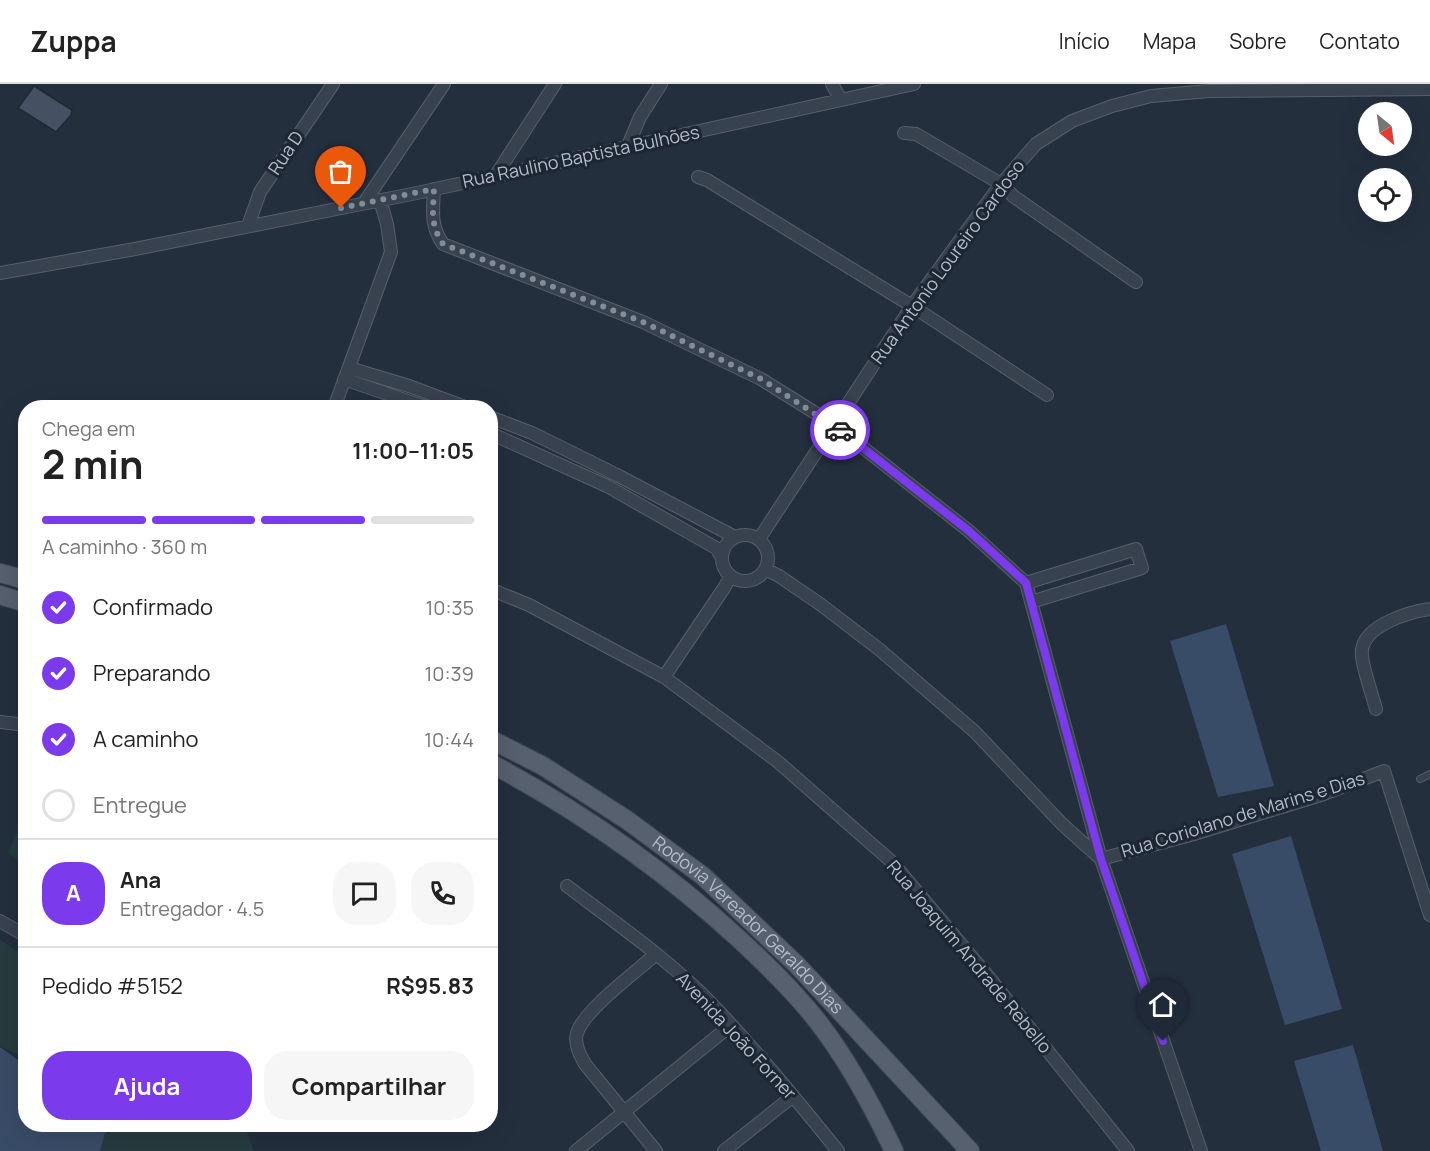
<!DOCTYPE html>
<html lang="pt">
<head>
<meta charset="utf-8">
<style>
	:root { --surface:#fff; --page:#f6f6f6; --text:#222; --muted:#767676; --line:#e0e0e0; --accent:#7c3aed }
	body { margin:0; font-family:Manrope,sans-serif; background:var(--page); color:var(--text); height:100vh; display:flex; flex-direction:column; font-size:22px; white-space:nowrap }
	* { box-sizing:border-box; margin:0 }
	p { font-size:20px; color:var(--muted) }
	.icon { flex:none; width:33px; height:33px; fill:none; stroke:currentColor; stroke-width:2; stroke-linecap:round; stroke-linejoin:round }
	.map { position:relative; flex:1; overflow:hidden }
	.details { position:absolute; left:18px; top:316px; width:480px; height:732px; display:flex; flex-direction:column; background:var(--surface); border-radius:24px; box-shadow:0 6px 24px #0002 }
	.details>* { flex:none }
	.needle { width:39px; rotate:151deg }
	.fabs { position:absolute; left:1358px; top:18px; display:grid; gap:12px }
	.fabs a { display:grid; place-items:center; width:54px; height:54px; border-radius:50%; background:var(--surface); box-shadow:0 6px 24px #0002; font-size:30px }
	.pin { position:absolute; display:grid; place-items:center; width:51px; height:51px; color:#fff; margin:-62px -26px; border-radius:50% 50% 50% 0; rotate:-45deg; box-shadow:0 0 6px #0007 }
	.pin .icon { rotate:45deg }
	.courier { position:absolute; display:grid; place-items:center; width:60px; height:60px; margin:-30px; border:4px solid #7c3aed; border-radius:50%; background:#fff; color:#222; box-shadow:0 2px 8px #0007 }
	.head em { font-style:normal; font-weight:700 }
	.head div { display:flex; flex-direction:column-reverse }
	.head { display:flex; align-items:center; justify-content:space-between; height:102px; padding:0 24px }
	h1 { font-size:39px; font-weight:700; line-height:45px }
	.bar { display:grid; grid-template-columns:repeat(4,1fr); gap:9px 6px; align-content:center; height:72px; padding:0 24px }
	.bar i { height:8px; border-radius:4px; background:var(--line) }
	.bar .active { background:var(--accent) }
	.bar p { grid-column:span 4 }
	.line { display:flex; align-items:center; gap:15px; padding:0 24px; border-top:2px solid var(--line) }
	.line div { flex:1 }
	.round { display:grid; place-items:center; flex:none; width:63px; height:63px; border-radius:24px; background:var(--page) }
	ol { padding:0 24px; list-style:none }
	li { display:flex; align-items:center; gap:18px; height:66px }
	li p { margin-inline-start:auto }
	li .icon { padding:6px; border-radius:50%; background:var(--accent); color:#fff; stroke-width:4 }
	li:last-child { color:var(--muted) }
	li i { width:33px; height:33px; border:3px solid var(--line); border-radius:50% }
	.button { display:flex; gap:12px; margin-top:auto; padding:12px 24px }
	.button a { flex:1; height:69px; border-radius:24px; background:var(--accent); color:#fff; font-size:24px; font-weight:700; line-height:69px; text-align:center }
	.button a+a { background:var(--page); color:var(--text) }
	header { display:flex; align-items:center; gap:36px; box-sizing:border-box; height:84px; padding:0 30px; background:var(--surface); border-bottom:2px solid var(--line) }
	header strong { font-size:28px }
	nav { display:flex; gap:33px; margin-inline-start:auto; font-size:21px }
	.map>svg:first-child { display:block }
	.green { fill:#263c3f }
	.water { fill:#394c67 }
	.building { fill:#455162; stroke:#1f2835; stroke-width:1.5 }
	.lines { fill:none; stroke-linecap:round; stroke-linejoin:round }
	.service-casing { stroke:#565f6c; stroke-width:8 }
	.minor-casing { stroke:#565f6c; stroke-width:14 }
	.primary-casing { stroke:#414a57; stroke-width:20 }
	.service { stroke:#38414e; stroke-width:6 }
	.minor { stroke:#38414e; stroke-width:12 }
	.primary { stroke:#56606e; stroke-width:18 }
	.done { stroke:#828b98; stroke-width:6; stroke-dasharray:0 10.8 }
	.route { stroke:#7c3aed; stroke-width:8 }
	.labels { text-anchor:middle; stroke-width:6; stroke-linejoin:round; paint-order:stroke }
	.street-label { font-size:18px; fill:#b4bcc9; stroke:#1d2633 }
</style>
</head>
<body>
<header>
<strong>Zuppa</strong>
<nav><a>Início</a><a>Mapa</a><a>Sobre</a><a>Contato</a></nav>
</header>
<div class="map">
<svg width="1430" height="1067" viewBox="0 0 1430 1067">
	<rect width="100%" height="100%" fill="#242f3e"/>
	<path class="green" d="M25,729V780L8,769Z
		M0,856L25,872V974L0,962Z
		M99,1041H244L254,1067H95Z"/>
	<path class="water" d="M1226,540L1274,702L1218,713L1170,557Z
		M1291,752L1342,925L1285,941L1232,770Z
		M1353,961L1383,1067H1321L1294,977Z
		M0,963L25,981L26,1041H107L100,1067H0Z"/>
	<path class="building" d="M34,2L72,26L71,31L56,48L18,24Z"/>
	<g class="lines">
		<defs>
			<path id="service" d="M1420,695L1430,690"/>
			<path id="minor" d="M832,0L841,16
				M904,49L916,50L1001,100L1013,112L1136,198
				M627,64L640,33L661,0
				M496,91L555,0
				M698,93L707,96L912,222L1047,311
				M434,105C433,127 430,141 443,160L643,238L761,295L833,340L969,447L1026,499L1101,775L1201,1067
				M364,119L444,0
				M248,142L260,108L333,0
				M0,189L135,165L417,109L914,0
				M349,284L409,302L468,324
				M344,295L428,324
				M334,324L391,168L387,140L380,116
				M490,333L532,349L615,390L735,453
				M490,349L607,402L716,464L722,474
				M722 474a23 23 0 1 1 46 0a23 23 0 1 1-46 0Z
				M759,455L912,222L1001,100L1036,60L1072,37L1112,22L1151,12L1209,7L1430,5
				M765,485L779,492L820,520L880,566L975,648L1062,740L1101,775
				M1026,499L1136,465L1142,484L1031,518
				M490,505L529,521L664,593L777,677L892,778L987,891L1128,1067
				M664,593L724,504L731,492
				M1376,625C1373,613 1360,577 1362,566C1365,541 1409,528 1430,525
				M0,638L26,641
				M1101,775L1194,750L1321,711L1384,687L1430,831
				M567,802C612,836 659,869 700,908C748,956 795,1014 838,1067
				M0,837L26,852
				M576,1067L731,941
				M656,1067L585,980C580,971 574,960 577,949C585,925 636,888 656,870
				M724,1067L793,1012"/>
			<g id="primary">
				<path d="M0,489L26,496"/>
				<path d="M0,511L26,519"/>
				<path id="s1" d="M490,655L543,682L627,736L703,792L797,881L970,1067"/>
				<path d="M490,679C580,727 664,786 739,855C766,880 792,905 815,934C847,974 872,1021 894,1067"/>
			</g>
		</defs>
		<use href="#service" class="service-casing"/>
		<use href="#minor" class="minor-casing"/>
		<use href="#primary" class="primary-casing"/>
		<use href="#service" class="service"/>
		<use href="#minor" class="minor"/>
		<use href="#primary" class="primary"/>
	</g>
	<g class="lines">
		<path class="done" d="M341,124L434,105C433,127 430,141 443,160L643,238L761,295L840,346"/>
		<path class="route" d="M840,346L969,447L1026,499L1101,775L1163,957"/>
	</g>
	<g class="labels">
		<g class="street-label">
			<text transform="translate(286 69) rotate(-56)" y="6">Rua D</text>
			<text transform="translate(581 73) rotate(-12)" y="6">Rua Raulino Baptista Bulhões</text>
			<text transform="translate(948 178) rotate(-54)" y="6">Rua Antonio Loureiro Cardoso</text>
			<text transform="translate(1243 731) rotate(-17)" y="6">Rua Coriolano de Marins e Dias</text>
			<text dy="6" stroke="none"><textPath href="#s1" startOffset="320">Rodovia Vereador Geraldo Dias</textPath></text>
			<text transform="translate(969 873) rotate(50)" y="6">Rua Joaquim Andrade Rebello</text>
			<text transform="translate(736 952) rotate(47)" y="6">Avenida João Forner</text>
		</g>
	</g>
</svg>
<div class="fabs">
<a><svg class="needle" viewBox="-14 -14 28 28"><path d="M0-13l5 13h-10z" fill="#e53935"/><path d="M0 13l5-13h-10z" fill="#767676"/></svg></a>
<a><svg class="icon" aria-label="locate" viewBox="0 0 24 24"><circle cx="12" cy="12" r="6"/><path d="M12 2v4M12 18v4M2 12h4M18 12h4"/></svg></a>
</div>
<div class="pin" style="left:341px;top:124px;background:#ea580c"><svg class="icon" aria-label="bag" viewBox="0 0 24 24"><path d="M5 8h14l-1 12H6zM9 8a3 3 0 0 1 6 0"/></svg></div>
<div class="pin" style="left:1163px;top:957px;background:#1f2937"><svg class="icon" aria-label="home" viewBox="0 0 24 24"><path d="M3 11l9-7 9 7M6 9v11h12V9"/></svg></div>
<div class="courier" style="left:840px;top:346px"><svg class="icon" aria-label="car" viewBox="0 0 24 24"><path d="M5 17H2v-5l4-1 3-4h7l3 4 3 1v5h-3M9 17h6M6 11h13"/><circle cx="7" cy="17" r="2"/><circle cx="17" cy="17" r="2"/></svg></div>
<section class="details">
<div class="head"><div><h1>2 min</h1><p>Chega em</p></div><em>11:00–11:05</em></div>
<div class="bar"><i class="active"></i><i class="active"></i><i class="active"></i><i></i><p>A caminho · 360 m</p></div>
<ol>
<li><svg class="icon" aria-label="check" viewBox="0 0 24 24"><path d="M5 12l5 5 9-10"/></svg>Confirmado<p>10:35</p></li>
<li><svg class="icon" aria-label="check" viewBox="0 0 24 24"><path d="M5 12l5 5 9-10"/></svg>Preparando<p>10:39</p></li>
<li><svg class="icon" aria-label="check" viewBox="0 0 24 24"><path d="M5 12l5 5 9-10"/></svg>A caminho<p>10:44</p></li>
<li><i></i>Entregue</li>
</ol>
<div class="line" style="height:108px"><b class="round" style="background:var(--accent);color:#fff">A</b><div><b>Ana</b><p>Entregador · 4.5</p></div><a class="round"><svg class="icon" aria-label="chat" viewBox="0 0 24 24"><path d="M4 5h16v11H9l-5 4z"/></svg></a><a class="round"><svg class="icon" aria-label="phone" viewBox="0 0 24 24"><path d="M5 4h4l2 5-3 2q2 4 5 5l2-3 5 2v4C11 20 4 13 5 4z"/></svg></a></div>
<div class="line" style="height:78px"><div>Pedido #5152</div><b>R$95.83</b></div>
<div class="button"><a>Ajuda</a><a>Compartilhar</a></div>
</section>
</div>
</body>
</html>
